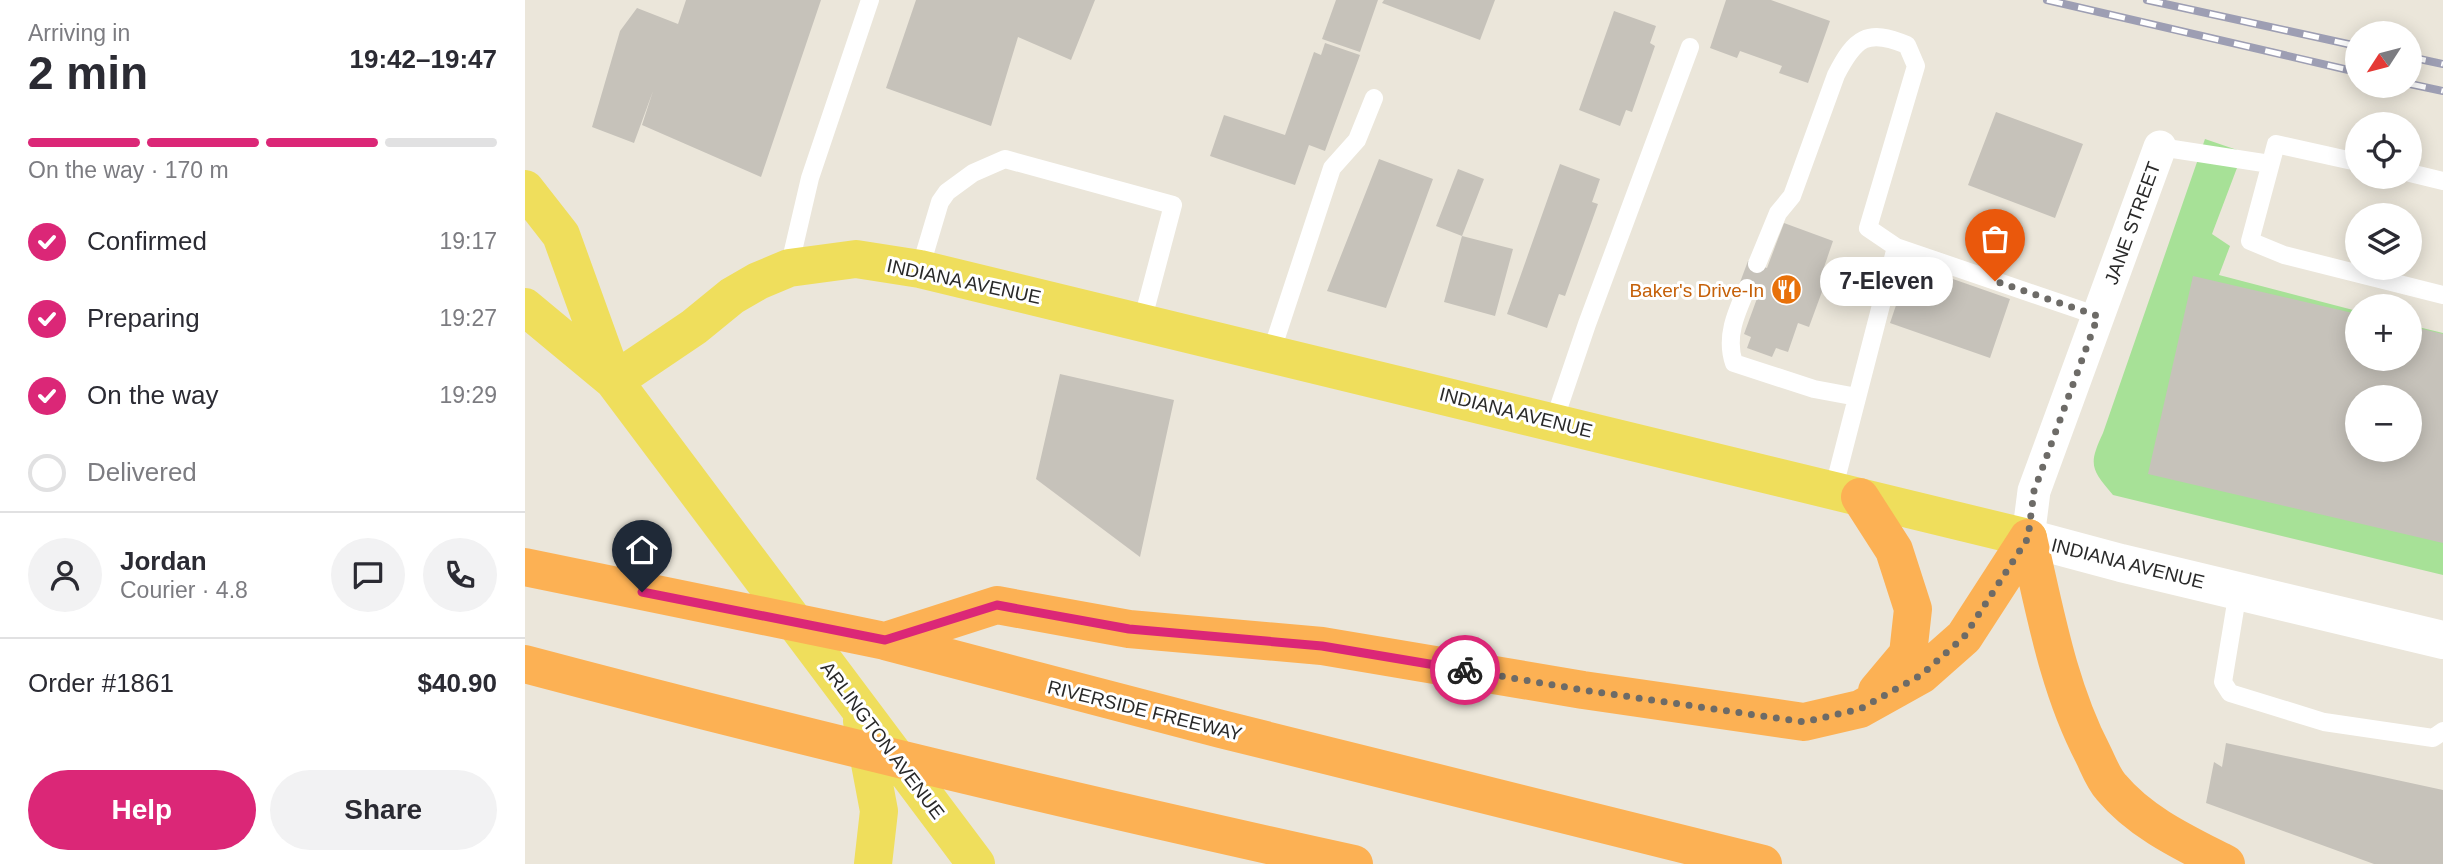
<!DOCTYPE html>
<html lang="en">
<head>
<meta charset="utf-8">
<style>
	:root { --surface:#fff; --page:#f2f2f3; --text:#2b2b33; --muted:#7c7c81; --line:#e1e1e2; --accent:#db2777 }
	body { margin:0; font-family:Arial,sans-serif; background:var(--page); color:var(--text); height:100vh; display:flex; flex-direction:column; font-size:26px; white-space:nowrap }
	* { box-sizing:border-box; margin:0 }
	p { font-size:23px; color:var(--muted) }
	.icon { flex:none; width:38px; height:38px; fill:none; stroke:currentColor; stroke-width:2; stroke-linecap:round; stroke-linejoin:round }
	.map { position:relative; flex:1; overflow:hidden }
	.side { display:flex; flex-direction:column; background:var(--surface); width:525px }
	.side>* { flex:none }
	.needle { width:46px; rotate:234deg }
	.fabs { position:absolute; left:1820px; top:21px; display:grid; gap:14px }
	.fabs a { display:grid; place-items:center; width:77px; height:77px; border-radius:50%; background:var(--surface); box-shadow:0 4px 18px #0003; font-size:35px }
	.pin { position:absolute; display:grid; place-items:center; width:60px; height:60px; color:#fff; margin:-72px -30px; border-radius:50% 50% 50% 0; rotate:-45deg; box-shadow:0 0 7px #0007 }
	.pin .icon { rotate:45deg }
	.courier { position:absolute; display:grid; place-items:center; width:70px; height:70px; margin:-35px; border:5px solid #db2777; border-radius:50%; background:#fff; color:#222; box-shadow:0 2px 9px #0007 }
	.bubble { position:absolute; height:49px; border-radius:24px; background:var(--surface); box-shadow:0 4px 18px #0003; font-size:23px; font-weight:700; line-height:49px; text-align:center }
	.overview em { font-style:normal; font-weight:700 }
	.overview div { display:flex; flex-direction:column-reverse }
	.overview { display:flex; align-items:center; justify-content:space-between; height:119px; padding:0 28px }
	h1 { font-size:46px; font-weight:700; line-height:52px }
	.bar { display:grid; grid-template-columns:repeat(4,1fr); gap:10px 7px; align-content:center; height:84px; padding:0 28px }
	.bar i { height:9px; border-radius:5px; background:var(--line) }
	.bar .selected { background:var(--accent) }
	.bar p { grid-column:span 4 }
	.line { display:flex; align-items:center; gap:18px; padding:0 28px; border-top:2px solid var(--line) }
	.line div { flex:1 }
	.round { display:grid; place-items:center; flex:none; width:74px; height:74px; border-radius:37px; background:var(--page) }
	ol { padding:0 28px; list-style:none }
	li { display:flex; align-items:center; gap:21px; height:77px }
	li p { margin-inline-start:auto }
	li .icon { padding:7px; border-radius:50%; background:var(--accent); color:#fff; stroke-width:4 }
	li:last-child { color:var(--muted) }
	li i { width:38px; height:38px; border:4px solid var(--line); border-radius:50% }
	.cta { display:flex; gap:14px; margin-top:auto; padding:14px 28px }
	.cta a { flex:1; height:80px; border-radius:42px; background:var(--accent); color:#fff; font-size:28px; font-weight:700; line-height:80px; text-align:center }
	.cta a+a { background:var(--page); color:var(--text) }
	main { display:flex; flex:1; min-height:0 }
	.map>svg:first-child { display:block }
	.green { fill:#a7e197; fill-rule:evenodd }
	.building { fill:#c6c2ba; fill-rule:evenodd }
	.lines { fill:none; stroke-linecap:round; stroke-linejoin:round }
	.lane { stroke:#fff; stroke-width:18 }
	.street { stroke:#fff; stroke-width:33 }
	.secondary { stroke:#fff; stroke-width:38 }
	.primary { stroke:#efde5c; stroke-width:38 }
	.highway { stroke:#fcb154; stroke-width:38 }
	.rail-casing { stroke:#9d9eb3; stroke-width:8 }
	.rail { stroke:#fff; stroke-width:5; stroke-dasharray:16; stroke-linecap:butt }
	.done { stroke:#6d6b67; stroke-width:7; stroke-dasharray:0 12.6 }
	.route { stroke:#db2777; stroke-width:9 }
	.labels { text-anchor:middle; stroke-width:6; stroke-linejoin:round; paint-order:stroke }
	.street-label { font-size:19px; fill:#292929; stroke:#fff }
	.food-label { font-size:19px; fill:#c56008; stroke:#fff; text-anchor:end }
</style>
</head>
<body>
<main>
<section class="side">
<div class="overview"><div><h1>2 min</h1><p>Arriving in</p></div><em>19:42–19:47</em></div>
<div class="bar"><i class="selected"></i><i class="selected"></i><i class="selected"></i><i></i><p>On the way · 170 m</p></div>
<ol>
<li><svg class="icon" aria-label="check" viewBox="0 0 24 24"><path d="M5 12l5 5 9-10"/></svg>Confirmed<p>19:17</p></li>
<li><svg class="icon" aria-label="check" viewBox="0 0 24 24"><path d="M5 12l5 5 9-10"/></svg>Preparing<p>19:27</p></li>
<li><svg class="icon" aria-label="check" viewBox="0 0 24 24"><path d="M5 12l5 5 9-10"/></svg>On the way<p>19:29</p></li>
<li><i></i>Delivered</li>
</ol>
<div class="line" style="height:126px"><a class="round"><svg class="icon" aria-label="person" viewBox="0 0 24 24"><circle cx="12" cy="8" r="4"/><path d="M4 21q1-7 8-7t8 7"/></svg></a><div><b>Jordan</b><p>Courier · 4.8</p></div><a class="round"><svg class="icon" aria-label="chat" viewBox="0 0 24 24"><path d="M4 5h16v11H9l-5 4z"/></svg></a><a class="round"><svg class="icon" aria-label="phone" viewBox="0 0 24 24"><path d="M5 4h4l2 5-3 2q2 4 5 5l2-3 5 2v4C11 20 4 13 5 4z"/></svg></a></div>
<div class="line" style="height:91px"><div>Order #1861</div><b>$40.90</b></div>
<div class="cta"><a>Help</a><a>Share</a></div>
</section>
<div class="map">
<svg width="1918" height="864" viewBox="0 0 1918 864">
	<rect width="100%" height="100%" fill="#ebe6da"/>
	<path class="green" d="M1680,139L1718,152L1687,234L1705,246L1694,275L1832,311V359H1885V325L1918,333V575L1588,495C1566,469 1563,465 1578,433ZM1832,397H1885V450H1832Z"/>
	<path class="building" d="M161,0H296L236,177L117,125L128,91L109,143L67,127L95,31L112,8L153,24Z
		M391,0H570L546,60L493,37L466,126L361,88Z
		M811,0H853L835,52L797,39Z
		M859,0H970L955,40L857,3Z
		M1201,0H1246L1305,21L1283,83L1254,73L1257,66L1215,51L1212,58L1185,48Z
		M1089,11L1131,26L1125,43L1130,46L1107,112L1101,110L1095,126L1054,110Z
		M800,43L835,55L800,151L784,145L770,185L685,156L699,115L760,135L789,52L796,55Z
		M1471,112L1558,144L1530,218L1443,185Z
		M854,159L908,179L861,308L802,291Z
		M1035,164L1075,179L1067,202L1073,204L1040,296L1034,294L1022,328L982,314Z
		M933,169L959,179L937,236L911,226Z
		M1259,223L1308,241L1296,276L1302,278L1284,327L1273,323L1263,352L1251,348L1247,357L1222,348L1226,337L1219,334L1234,293L1214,285L1223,261L1242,268Z
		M937,236L988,249L970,316L919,302Z
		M1385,264L1485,299L1465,358L1365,323Z
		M1668,276L1832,314V359H1885V326L1918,334V543L1623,474ZM1832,397H1885V450H1832Z
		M535,374L649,400L615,557L511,479Z
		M1701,743L1918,790V864H1849L1681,803L1689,762L1697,767Z"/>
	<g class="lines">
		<path class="lane" d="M1635,147L1745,164
			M1832,162L1751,144L1725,241L1759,255L1918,295
			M1885,173L1918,181
			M1232,264L1253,213L1267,196L1311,75C1330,38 1342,28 1382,45L1391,66L1343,228L1371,247
			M264,268L285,178L345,0
			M395,269L415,202L422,192L448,173L480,159L648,205L617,322
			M1222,288C1211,313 1200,337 1209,363L1289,389L1332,397
			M746,353L807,168L832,140L849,98
			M1029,421L1062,324L1165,47
			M1308,491L1371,247L1573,316
			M1713,591L1698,682L1705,693L1799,722L1908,738L1918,731"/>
		<path class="street" d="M1503,538L1509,491L1635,147"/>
		<path class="secondary" d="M1503,538L1596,563L1918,640"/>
		<path class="primary" d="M0,189L36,235L88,379
			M0,307L89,381L451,864
			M89,381L169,327L207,296L233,281L264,268L331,259L395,269L1503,538
			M337,721L354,811L348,864"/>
		<path class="highway" d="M1335,497L1369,550L1388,609L1383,654L1352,691
			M1503,538C1520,611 1533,687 1568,754C1573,764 1578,778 1586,787C1616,823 1660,843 1701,864
			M0,567L360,641L696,729L1238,864
			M360,641L472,605L604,629L797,646L1058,690L1279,722L1335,709L1396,675L1439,637L1503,538
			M0,664C275,737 551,803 829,864"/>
		<defs>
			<path id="rail" d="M1522,0L1832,72
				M1622,0L1832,46
				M1885,57L1918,64
				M1885,84L1918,91"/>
		</defs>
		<use href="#rail" class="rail-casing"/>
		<use href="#rail" class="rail"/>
	</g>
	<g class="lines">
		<path class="done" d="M940,670L1058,690L1279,722L1335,709L1396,675L1439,637L1503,538L1509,491L1573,316L1470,281"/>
		<path class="route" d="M117,592L360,640L472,605L604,629L797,646L940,670"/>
	</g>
	<defs>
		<symbol id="restaurant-disc" viewBox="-11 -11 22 22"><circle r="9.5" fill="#e8710a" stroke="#fff"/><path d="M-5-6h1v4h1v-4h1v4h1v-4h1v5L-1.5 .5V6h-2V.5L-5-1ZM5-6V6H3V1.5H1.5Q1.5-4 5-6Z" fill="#fff"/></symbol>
	</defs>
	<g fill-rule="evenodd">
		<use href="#restaurant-disc" x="1244" y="272" width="35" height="35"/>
	</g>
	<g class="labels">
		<g class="street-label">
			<text transform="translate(1607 223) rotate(-70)" y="7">JANE STREET</text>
			<text transform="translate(439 281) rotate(12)" y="7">INDIANA AVENUE</text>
			<text transform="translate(991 412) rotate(14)" y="7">INDIANA AVENUE</text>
			<text transform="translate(1603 563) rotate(14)" y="7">INDIANA AVENUE</text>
			<text transform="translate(620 710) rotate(14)" y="7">RIVERSIDE FREEWAY</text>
			<text transform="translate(358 740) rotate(53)" y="7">ARLINGTON AVENUE</text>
		</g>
		<g class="food-label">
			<text x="1239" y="297">Baker's Drive-In</text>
		</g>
	</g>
</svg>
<div class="fabs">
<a><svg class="needle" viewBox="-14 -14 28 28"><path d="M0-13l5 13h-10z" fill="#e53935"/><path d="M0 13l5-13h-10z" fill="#7c7c81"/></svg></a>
<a><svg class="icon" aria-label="locate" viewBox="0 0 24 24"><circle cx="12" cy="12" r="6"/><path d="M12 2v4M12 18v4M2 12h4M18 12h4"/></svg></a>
<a><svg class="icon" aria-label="layers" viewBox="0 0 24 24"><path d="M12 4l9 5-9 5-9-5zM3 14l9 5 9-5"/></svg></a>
<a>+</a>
<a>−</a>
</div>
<div class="pin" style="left:1470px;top:281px;background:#ea580c"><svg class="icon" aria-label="bag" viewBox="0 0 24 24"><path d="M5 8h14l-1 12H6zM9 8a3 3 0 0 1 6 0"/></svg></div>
<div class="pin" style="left:117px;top:592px;background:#1f2937"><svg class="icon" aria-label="home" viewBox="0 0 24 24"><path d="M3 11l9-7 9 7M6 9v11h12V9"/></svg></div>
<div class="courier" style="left:940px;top:670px"><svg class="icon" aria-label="bike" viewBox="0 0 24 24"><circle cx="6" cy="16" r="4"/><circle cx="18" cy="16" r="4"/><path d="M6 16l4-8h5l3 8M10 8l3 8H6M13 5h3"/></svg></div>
<div class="bubble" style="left:1295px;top:257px;width:133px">7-Eleven</div>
</div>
</main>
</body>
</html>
